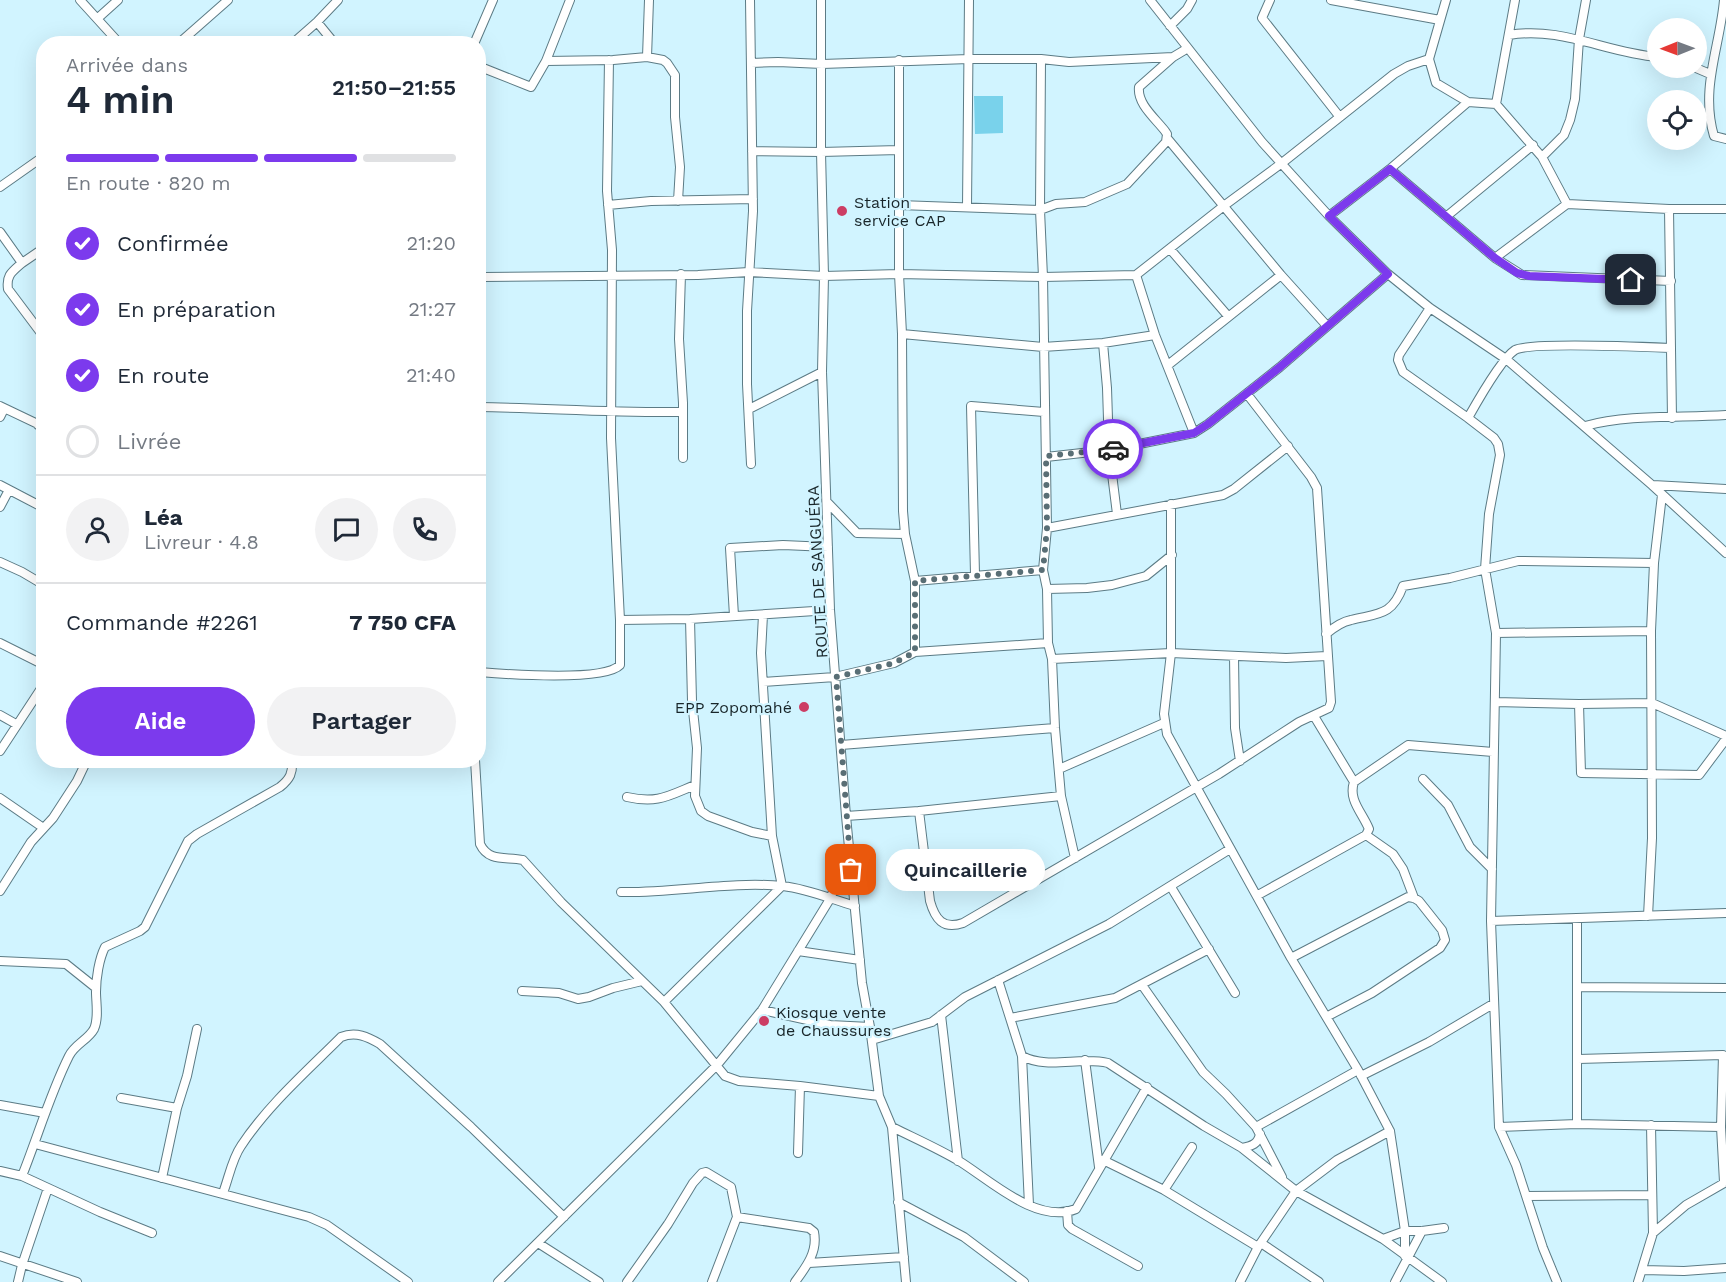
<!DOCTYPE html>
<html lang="fr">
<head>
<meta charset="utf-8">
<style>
	:root { --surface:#fff; --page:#f2f2f3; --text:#1f2937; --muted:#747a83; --line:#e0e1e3; --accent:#7c3aed }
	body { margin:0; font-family:"Work Sans",sans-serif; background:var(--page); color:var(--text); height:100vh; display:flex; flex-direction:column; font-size:22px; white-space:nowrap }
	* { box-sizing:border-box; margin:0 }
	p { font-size:20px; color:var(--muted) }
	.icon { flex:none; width:33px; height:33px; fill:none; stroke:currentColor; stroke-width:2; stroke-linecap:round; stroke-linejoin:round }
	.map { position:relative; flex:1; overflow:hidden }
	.panel { position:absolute; left:36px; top:36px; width:450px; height:732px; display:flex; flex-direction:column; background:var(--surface); border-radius:24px; box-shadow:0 6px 24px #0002 }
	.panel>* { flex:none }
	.needle { width:39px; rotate:269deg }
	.buttons { position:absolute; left:1647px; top:18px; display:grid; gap:12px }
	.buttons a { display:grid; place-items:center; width:60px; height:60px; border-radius:50%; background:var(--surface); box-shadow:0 6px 24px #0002; font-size:30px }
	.pin { position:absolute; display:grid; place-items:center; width:51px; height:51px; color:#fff; margin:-26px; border-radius:12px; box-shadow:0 3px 9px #0006 }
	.courier { position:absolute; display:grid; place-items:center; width:60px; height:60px; margin:-30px; border:4px solid #7c3aed; border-radius:50%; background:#fff; color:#222; box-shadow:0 2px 8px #0007 }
	.bubble { position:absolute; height:42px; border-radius:21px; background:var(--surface); box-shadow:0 6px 24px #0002; font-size:20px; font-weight:600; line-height:42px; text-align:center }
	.headline em { font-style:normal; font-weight:600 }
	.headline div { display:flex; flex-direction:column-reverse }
	.headline { display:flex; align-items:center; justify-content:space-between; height:102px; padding:0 30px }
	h1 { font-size:39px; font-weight:600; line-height:45px }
	.bar { display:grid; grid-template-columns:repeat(4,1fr); gap:9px 6px; align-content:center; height:72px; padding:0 30px }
	.bar i { height:8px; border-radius:4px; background:var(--line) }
	.bar .active { background:var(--accent) }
	.bar p { grid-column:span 4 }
	.line { display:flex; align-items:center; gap:15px; padding:0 30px; border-top:2px solid var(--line) }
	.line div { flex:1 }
	.round { display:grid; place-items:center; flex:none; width:63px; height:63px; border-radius:32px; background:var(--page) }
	ol { padding:0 30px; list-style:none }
	li { display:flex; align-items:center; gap:18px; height:66px }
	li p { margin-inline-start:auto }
	li .icon { padding:6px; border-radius:50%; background:var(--accent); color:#fff; stroke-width:4 }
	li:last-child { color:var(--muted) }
	li i { width:33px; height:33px; border:3px solid var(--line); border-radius:50% }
	.primary-button { display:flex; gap:12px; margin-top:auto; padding:12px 30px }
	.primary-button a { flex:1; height:69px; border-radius:36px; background:var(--accent); color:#fff; font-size:24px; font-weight:600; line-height:69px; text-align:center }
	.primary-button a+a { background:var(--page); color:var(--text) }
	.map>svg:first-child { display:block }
	.green { fill:#79d2eb }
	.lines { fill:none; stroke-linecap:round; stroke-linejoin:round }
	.minor-casing { stroke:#5c7b85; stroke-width:10 }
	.minor { stroke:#fff; stroke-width:8 }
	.done { stroke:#596e75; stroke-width:6; stroke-dasharray:0 10.8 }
	.route { stroke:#7c3aed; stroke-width:8 }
	.poi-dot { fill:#cc3d64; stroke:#d1f4ff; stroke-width:2 }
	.labels { text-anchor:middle; stroke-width:4.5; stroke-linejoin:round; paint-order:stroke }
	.poi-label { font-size:16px; fill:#19262a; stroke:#d1f4ff; text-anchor:start }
	.street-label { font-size:16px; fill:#19262a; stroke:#d1f4ff }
</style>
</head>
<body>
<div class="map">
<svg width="1726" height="1282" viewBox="0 0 1726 1282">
	<rect width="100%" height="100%" fill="#d1f4ff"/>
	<path class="green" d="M974,96H1003V133L975,134Z"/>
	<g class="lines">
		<defs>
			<path id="minor" d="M80,0L120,44
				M750,0L753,211L747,311V384L751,464
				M821,0V152L824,276L822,372L830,610L846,816L862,983L870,1027L879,1096L892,1127L906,1282
				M1150,0L1262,142L1329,216L1388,274L1430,308L1506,359L1652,485L1726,553
				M1270,0L1262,18L1339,116
				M1331,0L1440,20
				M1446,0L1429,59L1436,83L1468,102
				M1724,0C1720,47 1700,88 1714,136L1726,139
				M98,18L118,0
				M317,22L335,44
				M1170,26L1187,9L1192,0
				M1509,35C1562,26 1606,53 1658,57
				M178,44L228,0
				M292,44L317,22L338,0
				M474,44L493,0
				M647,57L649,0
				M1041,59L1040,210L1043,277L1047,528L1043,570L1047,589L1048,643L1052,659L1055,728L1061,796L1075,858
				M899,60V274L902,334L903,511L905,534L915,581V652
				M546,61L613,60L647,57L663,60L667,63L675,75V117L680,167L678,201
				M751,63L778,62L822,64L969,59H1041L1069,62L1173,57L1188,48
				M478,66L531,87L546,61L570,0
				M1696,68L1710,74
				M1496,104L1515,0
				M1167,138L1281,275L1327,326
				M752,151L821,152L899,150
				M1542,157L1564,135L1570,120L1575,99L1579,39L1586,0
				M1390,169L1495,258L1522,275L1671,281
				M0,187L44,156
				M608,205L651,201L753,199
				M899,205L1040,210L1056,204L1085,202L1127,184L1166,142L1167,134L1165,131C1155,118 1137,104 1139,87L1173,57
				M967,207L969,0
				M1669,209L1672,418
				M1329,216L1390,169L1468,102L1496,104L1542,157L1567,204L1669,209H1726
				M1447,216L1533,145
				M0,232L22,263C12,272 6,275 8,289L44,337
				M1170,249L1228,316
				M1495,258L1567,204
				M22,263L44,248
				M681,274L679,339L683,403V458
				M1136,275L1155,335L1194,433
				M478,280L483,277L698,275L749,272L824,276L899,274L1043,277L1136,275L1225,205L1282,163L1394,74L1408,66L1429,59
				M1430,308L1399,355L1398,360L1403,372L1468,418
				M902,334L1043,347L1103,343L1155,335
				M1103,343L1107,388L1109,450L1117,514
				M1168,365L1281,275
				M0,406L44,427
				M478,407C546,408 614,413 682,412
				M749,409L822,372
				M0,417L4,409
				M38,425L44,414
				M1585,426C1629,414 1680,418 1726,415
				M1046,457L1109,450L1194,433L1208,424L1280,367L1388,274
				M0,485L44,508
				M1653,485L1726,489
				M828,503L857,533L905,534
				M1171,504V653L1164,714L1167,734L1291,958L1358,1070L1390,1131L1405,1231V1256
				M0,507L9,490
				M1047,528L1223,495L1234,489L1288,446
				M0,562L22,572L44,585
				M975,574L971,406L1044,412
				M915,581L1043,570
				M1047,589L1087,588L1112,585L1146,576L1172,555
				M734,616L730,548L783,545L828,547
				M690,619L692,701L697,748L695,796L701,811L708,816L752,832L772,836
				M620,620L690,619L830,610
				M1496,633L1651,631
				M1326,634C1333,628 1341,622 1351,620C1379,613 1392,616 1403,586L1450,578L1518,561L1654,563
				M0,643L44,665
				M1234,656L1235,728L1240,761
				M1052,659L1171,653L1286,658L1327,656
				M478,672C504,674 604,682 620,665V620L611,438L612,250L607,191L609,60
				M763,682L835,677L894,663L915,652L1048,643
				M1495,702L1579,704L1652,703L1726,736
				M1579,704L1581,773L1699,775L1726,739
				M0,715L16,724
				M1314,716L1354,782
				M841,745L1055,728
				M0,751L44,684
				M475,760L480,844C489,863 507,856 523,860L561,902L664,1002L725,1076L739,1081L800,1086L879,1096
				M1059,769L1164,723
				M1423,779L1448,805L1470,847L1492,869
				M627,797C657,804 668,796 695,785
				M0,798L42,827
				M919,811L930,901C935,919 943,930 963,923L1219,774L1299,722L1329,708L1331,702L1317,488L1311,477L1247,394
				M846,816L919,811L1061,796
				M1366,835L1393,854L1403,869L1414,898
				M1171,887L1235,993
				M0,891L31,842L53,818L77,781L87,760
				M621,892C675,893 730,881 783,886C808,889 831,899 855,906
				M1258,895L1366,835L1369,829C1362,812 1348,800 1354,782L1408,745L1493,752
				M1648,916L1652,838L1651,631L1654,563L1662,495
				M1577,919V1124
				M1491,921L1726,913
				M798,951L860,960
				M1291,958L1408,897L1414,898L1419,901L1442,930L1445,940L1440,948L1372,993L1328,1016
				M0,961L66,964L96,988
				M998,980L1022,1056L1029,1205
				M1142,985L1203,1072L1226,1094L1256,1127L1282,1177
				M1578,987L1726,988
				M522,991L559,993L578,999L589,997L613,988L642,981
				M664,1002L782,886L772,836L761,653L763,615
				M762,1010L830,1025L870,1027
				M941,1015L958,1161
				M1010,1018L1115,998L1209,949
				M872,1040L932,1022L965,997L1109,924L1230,849
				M1022,1056C1048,1070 1080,1056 1108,1063L1204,1126L1242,1148L1296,1191L1383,1239L1442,1282
				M1578,1059L1723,1055L1721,1127L1724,1182
				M1085,1060L1099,1167
				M1361,1076L1429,1042L1493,1004
				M121,1098L177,1108L187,1076L197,1029
				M0,1105L45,1113
				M1651,1125L1653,1233
				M892,1127C914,1138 937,1148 959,1161C990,1180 1037,1225 1076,1209L1147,1087
				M1256,1127L1358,1070
				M1499,1127L1577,1124L1721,1127
				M35,1144L309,1217L327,1225L408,1282
				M1242,1148C1252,1146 1258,1144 1260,1134
				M798,1153L800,1086
				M1103,1160L1164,1190L1258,1247
				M0,1171L22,1176L100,1212L152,1233
				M22,1176C38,1136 50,1094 69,1056C75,1044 88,1040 94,1029C99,1018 96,1003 96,992C96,978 99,959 105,947L140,931L145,927L188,841L197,834L280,787C290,779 293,773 292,760
				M162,1178L177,1108
				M1164,1190L1192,1147
				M223,1193C229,1177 232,1159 241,1146C268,1105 307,1071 341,1037C356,1031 368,1037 380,1044L471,1127L564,1217
				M1527,1196L1651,1195
				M898,1202L964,1237L1024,1282
				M1067,1211L1068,1225L1072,1229L1138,1266
				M1383,1239L1405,1231H1422L1444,1228
				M538,1243L599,1282
				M1261,1243L1319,1282
				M0,1256L77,1282
				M809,1263L904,1257
				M1643,1270L1684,1271L1726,1268
				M18,1282L22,1265L48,1188
				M498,1282L717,1065L762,1010L830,899L849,854
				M627,1282L668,1224L693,1183L702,1173L706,1172L731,1187L737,1217L809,1228L814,1232C818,1252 806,1267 795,1282
				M712,1282L737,1217
				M1240,1282L1258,1247L1296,1191L1337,1160L1390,1131
				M1395,1282L1422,1231
				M1557,1282L1543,1248L1516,1165L1499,1127L1491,921L1496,633L1485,569L1489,514L1500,455L1498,444L1494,438L1468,418C1477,402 1501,359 1515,350C1529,342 1647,347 1671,348
				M1638,1282L1653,1233L1686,1205L1726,1182"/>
		</defs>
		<use href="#minor" class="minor-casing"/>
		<use href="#minor" class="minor"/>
	</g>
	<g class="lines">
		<path class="done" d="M851,870L836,677L894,663L915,652V581L1043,570L1047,528L1046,456L1113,449"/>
		<path class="route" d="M1113,449L1194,433L1208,424L1280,367L1388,274L1329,216L1390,169L1495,258L1517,273L1529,276L1631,280"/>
	</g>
	<g class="poi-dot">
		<circle cx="842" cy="211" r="6"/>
		<circle cx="804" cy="707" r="6"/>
		<circle cx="764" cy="1021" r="6"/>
	</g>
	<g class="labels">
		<g class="poi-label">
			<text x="854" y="208">Station<tspan x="854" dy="18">service CAP</tspan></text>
			<text x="792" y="713" text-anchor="end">EPP Zopomahé</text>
			<text x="776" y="1018">Kiosque vente<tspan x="776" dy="18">de Chaussures</tspan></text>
		</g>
		<g class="street-label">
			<text transform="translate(817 572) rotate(-93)" y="6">ROUTE DE SANGUÉRA</text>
		</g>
	</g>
</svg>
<div class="buttons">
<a><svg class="needle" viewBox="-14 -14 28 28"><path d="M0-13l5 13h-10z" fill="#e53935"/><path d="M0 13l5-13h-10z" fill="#747a83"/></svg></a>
<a><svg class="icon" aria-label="locate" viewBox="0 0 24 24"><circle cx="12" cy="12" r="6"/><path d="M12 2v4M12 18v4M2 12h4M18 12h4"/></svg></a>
</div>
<div class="pin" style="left:851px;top:870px;background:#ea580c"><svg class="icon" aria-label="bag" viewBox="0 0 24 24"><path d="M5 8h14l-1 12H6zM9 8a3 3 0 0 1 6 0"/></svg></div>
<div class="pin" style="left:1631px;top:280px;background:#1f2937"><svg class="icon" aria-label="home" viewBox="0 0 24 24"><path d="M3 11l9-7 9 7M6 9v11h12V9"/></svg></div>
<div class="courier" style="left:1113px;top:449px"><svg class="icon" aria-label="car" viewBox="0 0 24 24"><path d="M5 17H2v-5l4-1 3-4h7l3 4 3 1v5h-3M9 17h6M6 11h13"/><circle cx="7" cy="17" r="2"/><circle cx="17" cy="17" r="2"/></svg></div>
<div class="bubble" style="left:886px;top:849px;width:159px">Quincaillerie</div>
<section class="panel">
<div class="headline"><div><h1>4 min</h1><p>Arrivée dans</p></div><em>21:50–21:55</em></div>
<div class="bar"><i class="active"></i><i class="active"></i><i class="active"></i><i></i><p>En route · 820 m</p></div>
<ol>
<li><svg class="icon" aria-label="check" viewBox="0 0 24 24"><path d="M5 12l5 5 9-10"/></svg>Confirmée<p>21:20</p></li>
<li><svg class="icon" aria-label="check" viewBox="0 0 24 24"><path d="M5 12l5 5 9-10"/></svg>En préparation<p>21:27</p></li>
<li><svg class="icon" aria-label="check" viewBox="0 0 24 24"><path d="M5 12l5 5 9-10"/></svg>En route<p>21:40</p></li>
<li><i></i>Livrée</li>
</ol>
<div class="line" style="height:108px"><a class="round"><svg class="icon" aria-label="person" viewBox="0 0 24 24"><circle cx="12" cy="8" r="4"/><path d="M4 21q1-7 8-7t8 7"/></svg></a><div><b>Léa</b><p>Livreur · 4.8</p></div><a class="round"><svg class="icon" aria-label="chat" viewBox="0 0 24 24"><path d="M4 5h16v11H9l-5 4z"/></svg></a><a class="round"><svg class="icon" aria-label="phone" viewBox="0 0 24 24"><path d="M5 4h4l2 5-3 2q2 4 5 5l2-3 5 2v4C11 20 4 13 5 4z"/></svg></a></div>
<div class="line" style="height:78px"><div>Commande #2261</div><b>7 750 CFA</b></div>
<div class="primary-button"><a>Aide</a><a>Partager</a></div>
</section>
</div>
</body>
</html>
